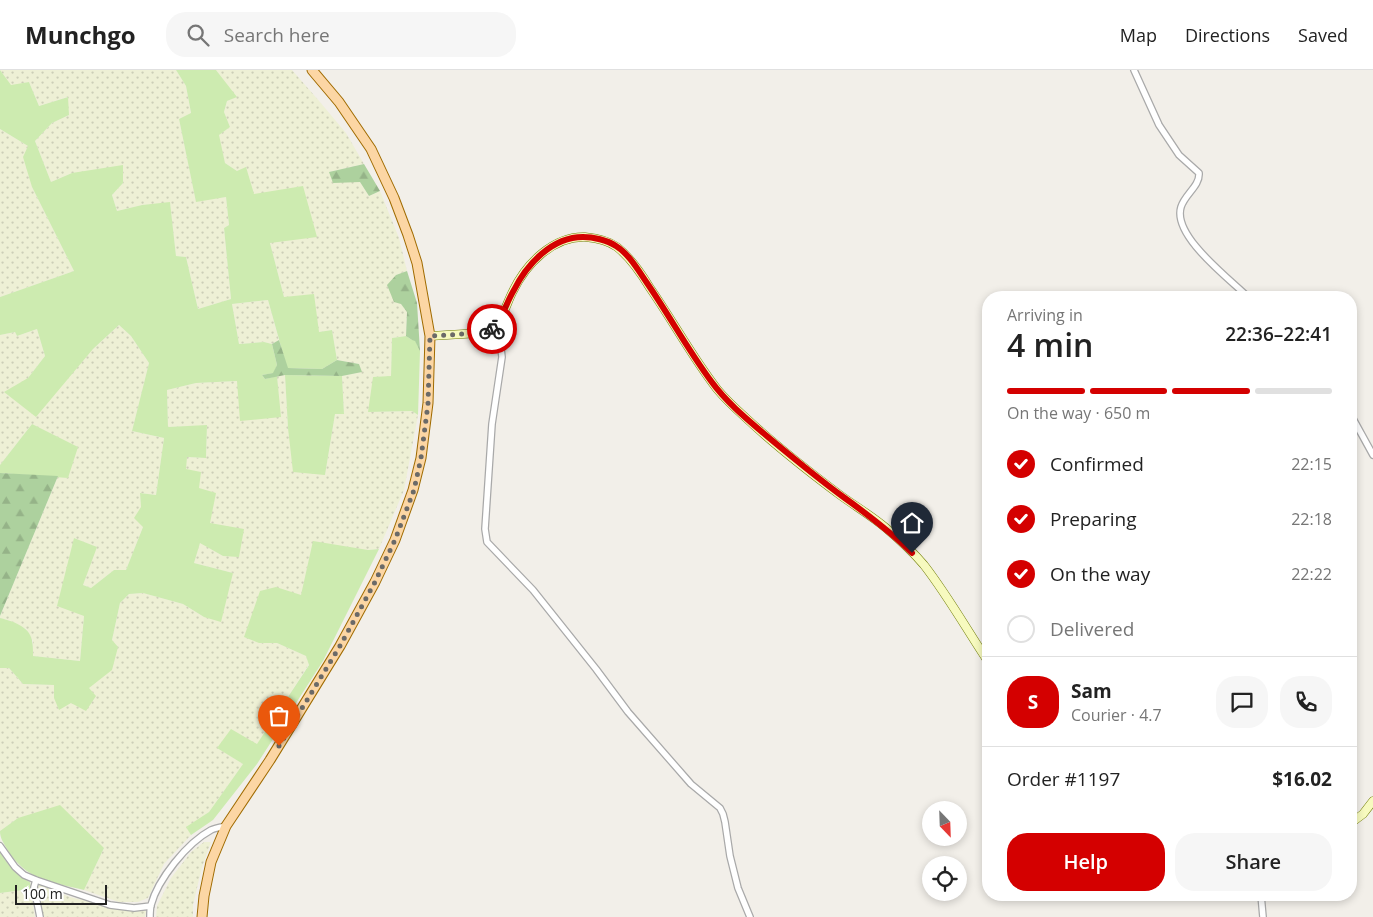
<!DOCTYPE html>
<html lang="en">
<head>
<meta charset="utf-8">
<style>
	:root { --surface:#fff; --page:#f6f6f6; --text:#222; --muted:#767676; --line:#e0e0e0; --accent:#d40000 }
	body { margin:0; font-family:"Open Sans",sans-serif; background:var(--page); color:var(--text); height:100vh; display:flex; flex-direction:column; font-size:19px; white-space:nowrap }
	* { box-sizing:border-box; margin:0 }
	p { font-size:16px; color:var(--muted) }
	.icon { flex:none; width:28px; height:28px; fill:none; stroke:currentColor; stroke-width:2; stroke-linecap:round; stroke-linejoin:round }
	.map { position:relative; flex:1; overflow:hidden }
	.sheet { position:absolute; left:982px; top:221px; width:375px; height:610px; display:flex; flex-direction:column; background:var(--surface); border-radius:20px; box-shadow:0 2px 8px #0003 }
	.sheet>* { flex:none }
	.needle { width:32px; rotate:157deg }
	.tools { position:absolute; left:922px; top:731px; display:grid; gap:10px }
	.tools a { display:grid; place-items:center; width:45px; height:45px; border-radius:50%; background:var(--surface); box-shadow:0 2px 8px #0003; font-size:25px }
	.scale { position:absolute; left:15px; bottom:12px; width:92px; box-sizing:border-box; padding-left:5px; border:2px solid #222; border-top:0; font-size:14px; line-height:18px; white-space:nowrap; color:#222; -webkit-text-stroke:4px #fff; paint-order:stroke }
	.pin { position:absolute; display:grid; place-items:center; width:42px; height:42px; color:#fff; margin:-51px -21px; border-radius:50% 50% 50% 0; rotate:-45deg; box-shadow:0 0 5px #0007 }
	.pin .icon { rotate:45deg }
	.courier { position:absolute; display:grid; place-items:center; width:50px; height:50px; margin:-25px; border:4px solid #d40000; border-radius:50%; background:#fff; color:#222; box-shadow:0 1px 6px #0007 }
	.headline em { font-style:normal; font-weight:600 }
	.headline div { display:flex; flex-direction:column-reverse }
	.headline { display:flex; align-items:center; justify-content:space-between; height:85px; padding:0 25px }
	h1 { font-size:32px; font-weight:600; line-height:38px }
	.bar { display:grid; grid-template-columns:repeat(4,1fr); gap:8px 5px; align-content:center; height:60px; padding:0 25px }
	.bar i { height:6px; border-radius:4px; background:var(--line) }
	.bar .current { background:var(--accent) }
	.bar p { grid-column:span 4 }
	.line { display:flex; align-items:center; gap:12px; padding:0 25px; border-top:1px solid var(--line) }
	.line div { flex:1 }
	.round { display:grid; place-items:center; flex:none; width:52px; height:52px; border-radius:20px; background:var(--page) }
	ol { padding:0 25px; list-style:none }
	li { display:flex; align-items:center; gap:15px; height:55px }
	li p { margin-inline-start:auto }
	li .icon { padding:5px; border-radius:50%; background:var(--accent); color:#fff; stroke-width:4 }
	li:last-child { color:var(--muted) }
	li i { width:28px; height:28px; border:2px solid var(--line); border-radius:50% }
	.cta { display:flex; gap:10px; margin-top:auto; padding:10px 25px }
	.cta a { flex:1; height:58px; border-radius:20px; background:var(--accent); color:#fff; font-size:20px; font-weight:600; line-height:58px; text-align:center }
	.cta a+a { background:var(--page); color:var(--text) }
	header { display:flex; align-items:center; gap:30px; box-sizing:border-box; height:70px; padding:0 25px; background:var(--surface); border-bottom:1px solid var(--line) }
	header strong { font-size:24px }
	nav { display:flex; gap:28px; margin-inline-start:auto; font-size:18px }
	.search { width:350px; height:45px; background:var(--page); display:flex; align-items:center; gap:12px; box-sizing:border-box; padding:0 18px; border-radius:20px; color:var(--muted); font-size:19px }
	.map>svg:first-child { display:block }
	.farmland { fill:url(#farmland-dots) }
	.grass { fill:#cdebb0 }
	.forest { fill:url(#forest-firs) }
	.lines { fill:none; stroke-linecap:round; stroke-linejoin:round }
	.street-casing { stroke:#a9a9a9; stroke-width:8 }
	.secondary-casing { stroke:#707d05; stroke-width:9 }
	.primary-casing { stroke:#a06b00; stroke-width:11 }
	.street { stroke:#fff; stroke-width:5.5 }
	.secondary { stroke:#f7fabf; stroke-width:8 }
	.primary { stroke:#fcd6a4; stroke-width:9 }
	.done { stroke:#6b6a68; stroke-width:5; stroke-dasharray:0 9 }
	.route { stroke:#d40000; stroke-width:6 }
</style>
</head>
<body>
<header>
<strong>Munchgo</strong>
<div class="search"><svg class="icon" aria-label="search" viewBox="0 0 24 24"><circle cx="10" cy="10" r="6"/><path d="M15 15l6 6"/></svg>Search here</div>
<nav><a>Map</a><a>Directions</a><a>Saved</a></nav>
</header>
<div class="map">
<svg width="1373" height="847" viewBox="0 0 1373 847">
	<defs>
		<pattern id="farmland-dots" width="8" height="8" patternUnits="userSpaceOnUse" patternTransform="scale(1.25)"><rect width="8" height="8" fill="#eef0d5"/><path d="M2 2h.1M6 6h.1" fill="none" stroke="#ccceb7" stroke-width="1.8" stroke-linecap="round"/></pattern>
		<pattern id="forest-firs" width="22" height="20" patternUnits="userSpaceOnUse" patternTransform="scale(1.25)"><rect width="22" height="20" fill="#add19e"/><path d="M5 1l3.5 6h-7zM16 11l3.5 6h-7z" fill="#95b388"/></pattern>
	</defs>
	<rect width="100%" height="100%" fill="#f2efe9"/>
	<path class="farmland" d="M0,0H176L186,16L191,44L179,49L196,131L226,127L229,155L224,158L231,229L198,239L186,187L176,186L170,133L142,135L117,141L112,125L123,113L72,103L51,112L35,71L52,53L69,45L67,27L39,36L29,12L11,16Z
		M216,0H292L320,32L346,63L364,94L329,102L360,112L369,126L380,121L399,168L407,201L396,205L401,234L407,241L406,266L392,268L391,306L368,342L412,341L418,345L404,420L379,479L368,480L301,525L259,573H277L306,586L309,594L257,675L231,660L218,678L243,694L209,742L187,757L191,765L164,794L148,828L138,832H119L84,820L104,778L18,748L0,761V598H9L23,614L54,615V628L89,618L112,570L120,533L129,524L143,523L183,534L204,547L233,503L194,493L200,472L223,486L210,453L199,418L186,399V387L206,388L207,356L168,357L167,320L196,313L237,311L280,347L277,306L285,305L288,358L325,405L335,344H344L342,306L361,302L359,294L337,290L332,260L319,262L284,227L270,173L254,124L237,101L225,93L218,65L230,57L224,42L227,31L236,27Z
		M0,59L28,76L32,117L74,201L0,227Z
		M268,230L279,270L272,274L264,272L239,274L232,234Z
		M119,255L131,266L149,293L132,361L164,368L156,425L140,423L143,457L126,500H114L91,518L83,515L96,477L74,468L84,546L80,591L32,586L33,571L26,559L11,551L0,548V546L58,406L68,408L32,354L0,395V265L15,262L17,266L37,259L45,286L28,308L93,279Z
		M204,772H211L202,797L193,835V847H156L157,836L171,808L191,782Z
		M38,814L70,827L119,839L146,841L145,847H43Z
		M31,819L35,847H0V823Z"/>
	<path class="grass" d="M0,0L11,15L29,12L39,36L68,27L69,45L52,53L35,71L51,112L72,103L123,95V113L112,125L117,141L142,135L170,132L176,186L186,187L198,239L231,229L224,158L229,155L226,127L196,132L179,49L191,43L186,16L176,0H216L237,27L227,31L224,42L230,57L219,65L225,93L237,101L246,97L254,124L303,116L317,167L270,173L284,227L314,224L319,262L332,260L337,290L322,299L287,298L268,230L232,234L239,274L264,272L272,274L277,295L274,303L262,305L265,309L277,306L281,347L240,351L237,311L196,313L167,320L168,357L207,355L206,388L187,387L186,399L201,402L199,418L216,423L210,453L244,459L239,487L223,486L200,473L194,493L233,503L221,552L204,547L183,534L143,523L129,524L120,533L112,570L118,577L112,600L89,618L96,626L86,641L71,633L59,640L54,628V615L23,614L9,598H0V548C12,551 29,556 32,570C33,575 33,581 33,586L80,591L84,546L57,536L74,468L97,477L83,515L91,518L114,500H126L143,457L134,448L141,437L140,423L156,425L164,368L132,361L149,293L131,266L119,255L93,279L36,347L4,322L28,308L45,286L37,259L17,266L15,262L0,265V227L74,201L32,117L23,87L28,76L0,59Z
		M406,266L412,270H415L420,281L418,345L412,341L368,342L373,307L391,306L392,268Z
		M285,305L342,306L344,344H335L325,405L293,402L288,358Z
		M32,354L78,377L68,408L0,403V395Z
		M313,471L368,480L379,479L323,591L257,694L213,750L191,765L186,757L209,742L243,694L217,678L231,659L257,674L309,595L306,586L277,573H259L244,567L260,521L276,517L301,525Z
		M60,735L104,778L84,820C52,812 25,810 7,779C3,772 0,768 0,761L18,748Z
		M0,782C8,795 16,806 30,812L31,819L0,823Z"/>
	<path class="forest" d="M364,94L380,121L369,126L360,112L333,113L329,102Z
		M407,201L417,233L420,281L415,271L412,270L406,266L407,242L401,234L394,232L387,215L396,205Z
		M279,270L288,298L322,299L337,290L359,294L362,302L342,306L285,305L265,309L262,305L273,303L277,295L272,274Z
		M0,403L58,406L0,546Z"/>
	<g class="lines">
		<defs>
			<path id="street" d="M1134,0L1159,55L1179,85L1199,103C1200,116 1185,124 1181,137C1172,166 1230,209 1249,228
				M487,262C498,268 501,275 502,287L492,354L485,459L487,472L533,520L596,599L628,642L691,714L720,738L723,744L725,752L730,786L738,818L750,847
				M1351,345L1373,385
				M0,776L15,797L24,805L36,810L110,835L134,838L151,836
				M36,810L34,817L40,847
				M1261,825L1263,847
				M150,847C150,843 150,839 151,835C158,809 187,773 211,760C215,758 221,757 226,756"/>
			<path id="secondary" d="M430,266L480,263C502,259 504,238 513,221C526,194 553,166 585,167C595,168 609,171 617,177C631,188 641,203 650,218C673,251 692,287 717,319C726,330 736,339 746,348C776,376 808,401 840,425C855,436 872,446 886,458C899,469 913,482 924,495C948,526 967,560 989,593
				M1351,753L1363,744L1373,731"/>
			<path id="primary" d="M202,847L204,826L211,792L226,756L270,690L340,576L375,512L395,470L413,420L421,388L428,333L430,266L417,193L408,165L394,128L371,79L339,32L312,0"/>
		</defs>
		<use href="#street" class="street-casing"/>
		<use href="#secondary" class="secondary-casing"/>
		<use href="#primary" class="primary-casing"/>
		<use href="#street" class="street"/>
		<use href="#secondary" class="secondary"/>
		<use href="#primary" class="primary"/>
	</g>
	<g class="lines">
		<path class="done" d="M279,676L340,576L375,512L395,470L414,420L421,388L428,334L430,266L480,263L488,262L492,259"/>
		<path class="route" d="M492,259C503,248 506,233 514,220C527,194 552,167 583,167C593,167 607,170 616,176C629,184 638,200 647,213C669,245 688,280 711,311C727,333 748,350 768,367C792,387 816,407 842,426C867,444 890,461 912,483"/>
	</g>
</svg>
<div class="tools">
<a><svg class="needle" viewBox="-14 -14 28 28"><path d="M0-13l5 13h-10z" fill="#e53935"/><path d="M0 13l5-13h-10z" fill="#767676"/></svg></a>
<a><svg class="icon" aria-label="locate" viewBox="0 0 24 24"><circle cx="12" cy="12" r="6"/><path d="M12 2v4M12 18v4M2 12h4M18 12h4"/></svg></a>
</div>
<div class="scale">100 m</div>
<div class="pin" style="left:279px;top:676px;background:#ea580c"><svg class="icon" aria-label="bag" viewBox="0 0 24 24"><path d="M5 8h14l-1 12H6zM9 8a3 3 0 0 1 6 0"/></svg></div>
<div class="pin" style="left:912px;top:483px;background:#1f2937"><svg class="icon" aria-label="home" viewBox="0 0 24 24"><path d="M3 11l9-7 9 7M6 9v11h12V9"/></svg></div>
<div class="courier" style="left:492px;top:259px"><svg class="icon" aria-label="bike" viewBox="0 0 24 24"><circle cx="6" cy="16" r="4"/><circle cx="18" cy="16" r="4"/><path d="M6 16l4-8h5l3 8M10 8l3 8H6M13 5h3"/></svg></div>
<section class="sheet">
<div class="headline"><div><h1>4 min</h1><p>Arriving in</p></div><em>22:36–22:41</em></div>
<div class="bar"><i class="current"></i><i class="current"></i><i class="current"></i><i></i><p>On the way · 650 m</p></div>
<ol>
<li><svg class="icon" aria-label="check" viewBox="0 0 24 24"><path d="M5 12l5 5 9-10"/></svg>Confirmed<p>22:15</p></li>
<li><svg class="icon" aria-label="check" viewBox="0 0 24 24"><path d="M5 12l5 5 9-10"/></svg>Preparing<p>22:18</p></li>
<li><svg class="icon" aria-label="check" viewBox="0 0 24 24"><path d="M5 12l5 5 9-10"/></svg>On the way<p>22:22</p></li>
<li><i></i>Delivered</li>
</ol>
<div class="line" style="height:90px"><b class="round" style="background:var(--accent);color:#fff">S</b><div><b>Sam</b><p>Courier · 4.7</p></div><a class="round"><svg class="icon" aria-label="chat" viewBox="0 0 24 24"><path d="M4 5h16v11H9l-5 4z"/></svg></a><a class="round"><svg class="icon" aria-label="phone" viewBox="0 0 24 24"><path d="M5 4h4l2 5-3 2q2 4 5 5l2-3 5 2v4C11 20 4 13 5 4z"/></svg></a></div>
<div class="line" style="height:65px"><div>Order #1197</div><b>$16.02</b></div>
<div class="cta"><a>Help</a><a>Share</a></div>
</section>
</div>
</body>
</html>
